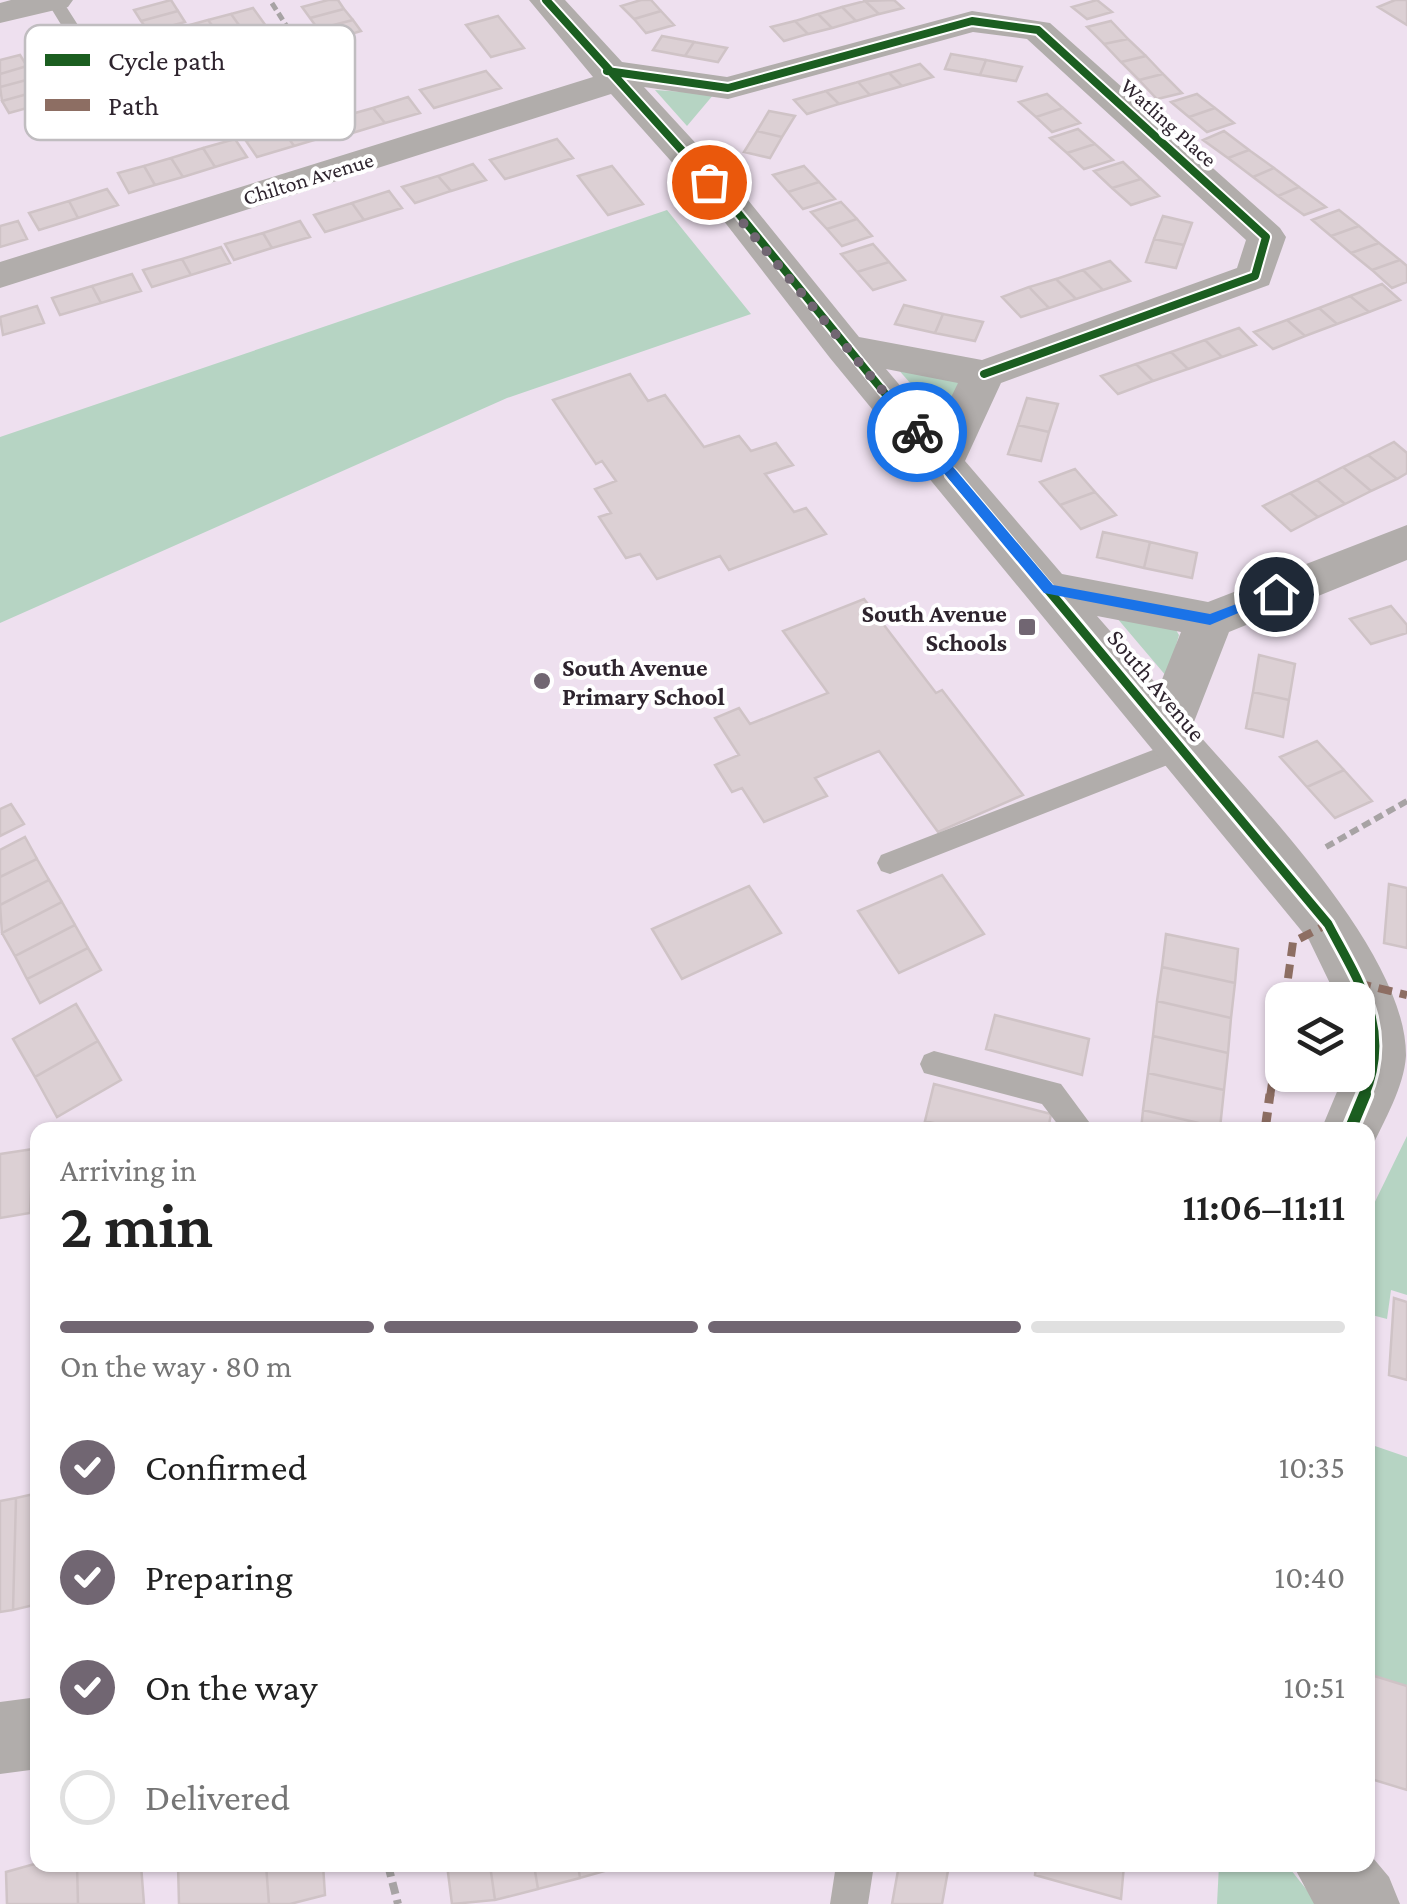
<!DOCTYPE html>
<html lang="en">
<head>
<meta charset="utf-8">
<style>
	:root { --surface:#fff; --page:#f6f6f6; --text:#222; --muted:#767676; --line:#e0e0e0; --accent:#716672 }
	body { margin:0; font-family:"Crimson Pro",serif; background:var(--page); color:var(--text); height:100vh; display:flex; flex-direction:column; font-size:38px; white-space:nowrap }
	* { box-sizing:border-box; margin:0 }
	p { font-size:32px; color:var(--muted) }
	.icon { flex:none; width:55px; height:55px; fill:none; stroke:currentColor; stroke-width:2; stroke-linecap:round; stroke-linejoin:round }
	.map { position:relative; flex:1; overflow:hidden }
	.side { position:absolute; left:30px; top:1122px; width:1345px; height:750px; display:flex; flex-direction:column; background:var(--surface); border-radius:20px; box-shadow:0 2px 8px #0004 }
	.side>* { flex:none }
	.buttons { position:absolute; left:1265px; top:982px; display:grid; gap:20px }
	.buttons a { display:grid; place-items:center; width:110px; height:110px; border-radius:20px; background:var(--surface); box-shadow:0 2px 8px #0004; font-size:50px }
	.pin { position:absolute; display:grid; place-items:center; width:85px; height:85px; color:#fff; margin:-42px; border:5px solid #fff; border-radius:50%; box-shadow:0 2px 10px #0007 }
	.courier { position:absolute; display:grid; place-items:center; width:100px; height:100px; margin:-50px; border:8px solid #1a73e8; border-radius:50%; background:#fff; color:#222; box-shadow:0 2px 12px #0007 }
	.headline em { font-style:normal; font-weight:600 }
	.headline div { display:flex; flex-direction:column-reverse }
	.headline { display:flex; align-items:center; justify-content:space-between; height:170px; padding:0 30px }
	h1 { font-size:65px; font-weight:600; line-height:75px }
	.bar { display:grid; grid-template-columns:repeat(4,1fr); gap:15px 10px; align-content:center; height:120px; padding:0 30px }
	.bar i { height:12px; border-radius:8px; background:var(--line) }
	.bar .current { background:var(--accent) }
	.bar p { grid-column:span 4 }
	ol { padding:0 30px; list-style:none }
	li { display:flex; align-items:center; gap:30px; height:110px }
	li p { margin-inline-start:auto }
	li .icon { padding:10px; border-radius:50%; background:var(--accent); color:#fff; stroke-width:4 }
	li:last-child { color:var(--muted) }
	li i { width:55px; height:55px; border:5px solid var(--line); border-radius:50% }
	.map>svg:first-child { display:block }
	.green { fill:#b6d4c3 }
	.building { fill:#dcd0d4; stroke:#cfc3c6; stroke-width:2.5 }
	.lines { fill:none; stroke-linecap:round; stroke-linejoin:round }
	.path-far2 { stroke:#a7a3a4; stroke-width:5; stroke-dasharray:8 4; stroke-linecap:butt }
	.path-far1 { stroke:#a7a3a4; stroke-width:6; stroke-dasharray:9 5; stroke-linecap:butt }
	.path { stroke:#a7a3a4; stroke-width:8; stroke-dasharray:12 6; stroke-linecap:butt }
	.service { fill:#b1adab; fill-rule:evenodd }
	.minor { fill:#b1adab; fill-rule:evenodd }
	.quiet-far1 { stroke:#8d6e63; stroke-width:8; stroke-dasharray:14 8; stroke-linecap:butt }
	.quiet { stroke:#8d6e63; stroke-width:9; stroke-dasharray:18 9; stroke-linecap:butt }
	.cycleway-far2-casing { stroke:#fff; stroke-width:12 }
	.cycleway-far1-casing { stroke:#fff; stroke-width:15 }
	.cycleway-casing { stroke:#fff; stroke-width:19 }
	.cycleway-far2 { stroke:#1b5e20; stroke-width:8 }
	.cycleway-far1 { stroke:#1b5e20; stroke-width:9 }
	.cycleway { stroke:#1b5e20; stroke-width:12 }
	.route { fill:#1a73e8 }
	.done { stroke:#716672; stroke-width:10; stroke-dasharray:0 18 }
	.poi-dot { fill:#716672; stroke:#fff; stroke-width:4 }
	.labels { text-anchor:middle; stroke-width:8; stroke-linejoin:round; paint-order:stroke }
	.far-street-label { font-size:22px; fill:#2e242e; stroke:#fff }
	.poi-label { font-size:25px; font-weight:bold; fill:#2e242e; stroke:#fff; text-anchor:end }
	.street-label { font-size:25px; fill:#2e242e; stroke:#fff }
	.key { fill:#fff; stroke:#c0bdc0; stroke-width:2.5 }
	.key-label { font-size:28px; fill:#2e242e }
</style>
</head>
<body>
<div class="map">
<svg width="1407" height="1904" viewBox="0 0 1407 1904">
	<rect width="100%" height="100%" fill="#eee0ef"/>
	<path class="green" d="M655,90L714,94L687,126Z
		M667,210L751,314L507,398L0,623V437Z
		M896,367L962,379L941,418Z
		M1111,611L1176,630L1179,635L1167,677Z
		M1407,1136V1295L1391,1290L1387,1319L1368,1314V1216Z
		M1372,1445L1407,1457V1690L1368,1680V1505Z
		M1219,1865H1287L1318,1904H1217Z"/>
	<path class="building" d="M171,0L178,11L141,21L134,10Z
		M328,0H338L344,9L310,18L302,7Z
		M641,0H651L661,11L634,19L621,6Z
		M894,0L903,8L879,14L865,1Z
		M1097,0L1112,12L1087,19L1072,7Z
		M1395,0H1407V25L1378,7Z
		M865,1L879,14L856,21L842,7Z
		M842,7L856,21L832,28L818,14Z
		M253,8L266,26L244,32L231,14Z
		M344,9L353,20L318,29L310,18Z
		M178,11L185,22L149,32L141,21Z
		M661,11L674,25L646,33L634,19Z
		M231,14L244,32L222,38L208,20Z
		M818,14L832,28L808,34L795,21Z
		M498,16L524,48L491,57L466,25Z
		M208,20L222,38L199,45L186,26Z
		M353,20L361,31L327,41L318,29Z
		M795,21L808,34L784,41L771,27Z
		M1111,21L1128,39L1104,44L1087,27Z
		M662,36L694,42L685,56L653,50Z
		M1128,39L1146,56L1121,62L1104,44Z
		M694,42L727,48L718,62L685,56Z
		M951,54L986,60L980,75L945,69Z
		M20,55L27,66L0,74V60Z
		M1146,56L1163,74L1139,80L1121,62Z
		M986,60L1022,67L1016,81L980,75Z
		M920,64L933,77L902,86L889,73Z
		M27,66L34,78L0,87V74Z
		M486,71L501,88L434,108L420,90Z
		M889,73L902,86L870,95L858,82Z
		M1163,74L1182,93L1157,99L1139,80Z
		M34,78L42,90L2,101L0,87Z
		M858,82L870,95L839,104L826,91Z
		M42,90L49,102L9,113L2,101Z
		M826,91L839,104L807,114L794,100Z
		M1047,94L1063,108L1036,117L1019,102Z
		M1197,94L1215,108L1189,117L1171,102Z
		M408,97L420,113L385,123L373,108Z
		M373,108L385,123L349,134L337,118Z
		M1063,108L1080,123L1052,132L1036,117Z
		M1215,108L1234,123L1207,132L1189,117Z
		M769,111L795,116L782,137L757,131Z
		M319,119L331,135L294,146L283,130Z
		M1078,129L1095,144L1067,153L1050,138Z
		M283,130L294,146L257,157L246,141Z
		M757,131L782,137L770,158L744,152Z
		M1224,131L1249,150L1228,158L1203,140Z
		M235,139L247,157L215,167L203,148Z
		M557,139L573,158L505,179L490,160Z
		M1095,144L1113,160L1084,169L1067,153Z
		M203,148L215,167L183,177L171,158Z
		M1249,150L1274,168L1253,177L1228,158Z
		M171,158L183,177L155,185L144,166Z
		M1123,162L1141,179L1112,188L1094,171Z
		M473,164L486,180L451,191L438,176Z
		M144,166L155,185L129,193L118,173Z
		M612,166L643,204L608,215L578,176Z
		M804,166L819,182L788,192L773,175Z
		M1274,168L1299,187L1278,196L1253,177Z
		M438,176L451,191L415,203L402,187Z
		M1141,179L1159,196L1131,205L1112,188Z
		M819,182L835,199L803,209L788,192Z
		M1299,187L1326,207L1304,215L1278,196Z
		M107,189L118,205L78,218L69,201Z
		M389,191L402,208L364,220L352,203Z
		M69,201L78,218L39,230L29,213Z
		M841,202L857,219L827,229L811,212Z
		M352,203L364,220L325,232L314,215Z
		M1339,210L1359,226L1331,236L1312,220Z
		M1163,216L1192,223L1184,245L1154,239Z
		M857,219L872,236L842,246L827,229Z
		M18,221L27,239L0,247V226Z
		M300,221L310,237L272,248L263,233Z
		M1359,226L1379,243L1351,253L1331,236Z
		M263,233L272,248L234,260L225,244Z
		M1154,239L1184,245L1176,268L1146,262Z
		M1379,243L1400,260L1372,270L1351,253Z
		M873,244L889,262L857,272L841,254Z
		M221,247L230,263L191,275L182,259Z
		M182,259L191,275L152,287L143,270Z
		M1400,260L1407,266V282L1392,288L1372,270Z
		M1110,261L1130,281L1103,290L1083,270Z
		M889,262L905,280L873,290L857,272Z
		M1083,270L1103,290L1076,299L1056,279Z
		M132,274L141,291L101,303L92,286Z
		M1056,279L1076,299L1049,308L1029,287Z
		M1382,284L1400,300L1369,312L1350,296Z
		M92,286L101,303L60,315L52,298Z
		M1029,287L1049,308L1021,317L1002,297Z
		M1350,296L1369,312L1337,324L1319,308Z
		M904,305L943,314L935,333L895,324Z
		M37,306L44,323L3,335L0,317Z
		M1319,308L1337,324L1305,336L1287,320Z
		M943,314L983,322L975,341L935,333Z
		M1287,320L1305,336L1273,349L1254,332Z
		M1239,328L1256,345L1222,357L1205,340Z
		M1205,340L1222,357L1188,369L1171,352Z
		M1171,352L1188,369L1153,381L1136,364Z
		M1136,364L1153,381L1118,394L1101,376Z
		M630,374L648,401L665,395L704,447L739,436L751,451L776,443L793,465L765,474L794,512L806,508L826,534L729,570L720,556L657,579L640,554L626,558L599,517L611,513L595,489L616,481L602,461L596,464L553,400Z
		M1027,398L1058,404L1049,432L1018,425Z
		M1018,425L1049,432L1041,461L1008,454Z
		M1394,442L1407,453V473L1397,479L1368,455Z
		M1368,455L1397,479L1371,491L1343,467Z
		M1343,467L1371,491L1345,504L1317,480Z
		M1075,469L1095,492L1060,505L1040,482Z
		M1317,480L1345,504L1318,517L1290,493Z
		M1095,492L1116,515L1081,529L1060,505Z
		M1290,493L1318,517L1291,531L1263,506Z
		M1103,532L1150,542L1144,568L1097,557Z
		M1150,542L1197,553L1192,578L1144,568Z
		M864,599L936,693L942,690L1023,795L938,832L879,751L815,778L827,796L764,822L742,788L732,792L715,765L739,755L715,718L739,708L750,724L828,693L783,631Z
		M1391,606L1407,625V633L1371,644L1350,619Z
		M1259,655L1295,664L1289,700L1253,692Z
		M1253,692L1289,700L1283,737L1246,728Z
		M1317,741L1344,770L1307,787L1280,757Z
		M1344,770L1372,801L1335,818L1307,787Z
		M11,804L24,824L0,836V809Z
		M25,837L37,859L0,877V850Z
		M37,859L49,880L0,905V877Z
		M942,875L984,934L899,973L858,911Z
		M49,880L62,902L2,933L0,905Z
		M1389,884L1407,888V948L1384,943Z
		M749,886L781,933L682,979L652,929Z
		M62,902L75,925L15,956L2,933Z
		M75,925L88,948L27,979L15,956Z
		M1166,934L1238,949L1235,983L1162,967Z
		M88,948L101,970L40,1003L27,979Z
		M1162,967L1235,983L1231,1018L1157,1001Z
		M1157,1001L1231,1018L1228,1053L1153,1036Z
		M76,1004L98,1041L35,1077L13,1039Z
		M995,1015L1089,1039L1082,1075L986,1049Z
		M1153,1036L1228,1053L1224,1090L1148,1073Z
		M98,1041L121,1080L57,1117L35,1077Z
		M1148,1073L1224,1090L1220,1128L1143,1110Z
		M934,1084L1051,1114L1048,1130H963L925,1121Z
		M1143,1110L1220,1128V1130H1141Z
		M33,1149L30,1213L0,1218V1154Z
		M1394,1298L1407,1302V1380L1389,1375Z
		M38,1493V1604L13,1610L16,1498Z
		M16,1498L13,1610L0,1612V1501Z
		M1368,1674L1407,1686V1790L1368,1778Z
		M38,1863L77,1865L78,1904H7L6,1872Z
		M77,1865H141L144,1904H78Z
		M178,1865H266L269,1904H179Z
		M266,1865H323L325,1895L290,1904H269Z
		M447,1865H490L495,1900L452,1904Z
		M490,1865H534L538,1889L495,1900Z
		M534,1865H578L580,1878L538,1889Z
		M578,1865H622V1866L580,1878Z
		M899,1865H949L942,1904H892Z
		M1036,1865H1124L1121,1899L1035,1875Z"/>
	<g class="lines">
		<path class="path-far2" d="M209,65L298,44L270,0"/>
		<path class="path-far1" d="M1326,847L1407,801"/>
		<path class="path" d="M388,1865L398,1904"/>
		<path class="service" d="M46,0H62L104,66L180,45L189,50L105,77H93Z
			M1184,738L1193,741L1197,748L1193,755L890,874L881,871L877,863L881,855Z
			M934,1051L1061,1084L1095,1130H1062L1042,1104L924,1073L920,1064L924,1055Z
			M836,1865H874L868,1904H830Z"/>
		<path class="minor" d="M11,0H73L68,7L0,23V3Z
			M529,0H565L622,62L727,77L972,11L1050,23L1280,228L1286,237L1269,285L1001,383L965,461L1062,574L1208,602L1407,525V560L1229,632L1192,727C1257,802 1407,953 1406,1056C1404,1087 1384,1121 1371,1149L1368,1150V1130H1321L1344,1075H1358V1000H1338L1309,940L830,358L720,216L611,94L0,288V262L593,77ZM973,32L1027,39L1246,240L1237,268L982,360L859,337L748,200L644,87L728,99ZM886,369L958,383L936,428ZM1097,616L1181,632L1159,687Z
			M38,1697V1769L0,1774V1702Z
			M1368,1852L1389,1877L1400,1904H1314L1293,1865H1368Z"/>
		<path class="quiet-far1" d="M1357,983L1407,995
			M1285,1000L1293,942L1328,924
			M1270,1097L1282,1014"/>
		<path class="quiet" d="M1265,1130L1270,1094"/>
		<defs>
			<path id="cycleway-far2" d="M546,0L734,208L953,477
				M607,71L728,88L972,21L1038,30L1266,237L1255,276L984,374"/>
			<path id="cycleway-far1" d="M951,474L1328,924C1359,983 1393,1029 1364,1097"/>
			<path id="cycleway" d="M1350,1130L1365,1094"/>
		</defs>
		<use href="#cycleway-far2" class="cycleway-far2-casing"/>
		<use href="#cycleway-far1" class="cycleway-far1-casing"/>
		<use href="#cycleway" class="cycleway-casing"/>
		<use href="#cycleway-far2" class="cycleway-far2"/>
		<use href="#cycleway-far1" class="cycleway-far1"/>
		<use href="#cycleway" class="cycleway"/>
	</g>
	<path class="route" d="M912,429H921L1053,585L1210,614L1276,589L1283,594L1210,625L1044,593L912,435Z"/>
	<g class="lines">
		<path class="done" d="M709,182L917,432"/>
	</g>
	<g class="poi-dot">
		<rect x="1017" y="617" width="20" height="20" rx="5"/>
		<circle cx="542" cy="681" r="10"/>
	</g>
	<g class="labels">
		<g class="far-street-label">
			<text transform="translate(1169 122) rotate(42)" y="8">Watling Place</text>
			<text transform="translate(308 178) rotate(-17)" y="8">Chilton Avenue</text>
		</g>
		<g class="poi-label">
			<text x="1007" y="622">South Avenue<tspan x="1007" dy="29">Schools</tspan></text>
			<text x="562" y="676" text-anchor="start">South Avenue<tspan x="562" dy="29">Primary School</tspan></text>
		</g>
		<g class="street-label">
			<text transform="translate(1157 685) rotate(50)" y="9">South Avenue</text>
		</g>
	</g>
	<rect x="25" y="25" width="330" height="115" rx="15" class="key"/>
	<rect x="45" y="54" width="45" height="12" fill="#1b5e20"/>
	<rect x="45" y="99" width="45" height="12" fill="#8d6e63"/>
	<g class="key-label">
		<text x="108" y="70">Cycle path</text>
		<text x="108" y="115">Path</text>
	</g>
</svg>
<div class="buttons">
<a><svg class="icon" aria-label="layers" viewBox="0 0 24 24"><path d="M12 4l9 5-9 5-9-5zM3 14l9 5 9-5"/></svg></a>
</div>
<div class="pin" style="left:709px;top:182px;background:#ea580c"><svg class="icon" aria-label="bag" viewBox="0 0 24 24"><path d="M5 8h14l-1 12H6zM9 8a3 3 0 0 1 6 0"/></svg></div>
<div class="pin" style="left:1276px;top:594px;background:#1f2937"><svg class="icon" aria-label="home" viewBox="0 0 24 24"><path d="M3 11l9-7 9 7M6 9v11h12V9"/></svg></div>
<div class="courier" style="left:917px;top:432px"><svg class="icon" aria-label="bike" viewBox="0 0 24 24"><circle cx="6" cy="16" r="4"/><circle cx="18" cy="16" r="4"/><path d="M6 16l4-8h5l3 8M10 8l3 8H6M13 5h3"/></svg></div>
<section class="side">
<div class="headline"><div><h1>2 min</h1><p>Arriving in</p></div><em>11:06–11:11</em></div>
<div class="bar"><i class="current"></i><i class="current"></i><i class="current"></i><i></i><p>On the way · 80 m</p></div>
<ol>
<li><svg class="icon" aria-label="check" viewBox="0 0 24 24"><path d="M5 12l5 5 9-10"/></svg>Confirmed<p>10:35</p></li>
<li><svg class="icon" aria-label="check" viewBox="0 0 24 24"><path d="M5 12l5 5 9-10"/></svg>Preparing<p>10:40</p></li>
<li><svg class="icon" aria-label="check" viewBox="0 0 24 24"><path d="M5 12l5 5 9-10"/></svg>On the way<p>10:51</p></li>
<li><i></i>Delivered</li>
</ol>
</section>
</div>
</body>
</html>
